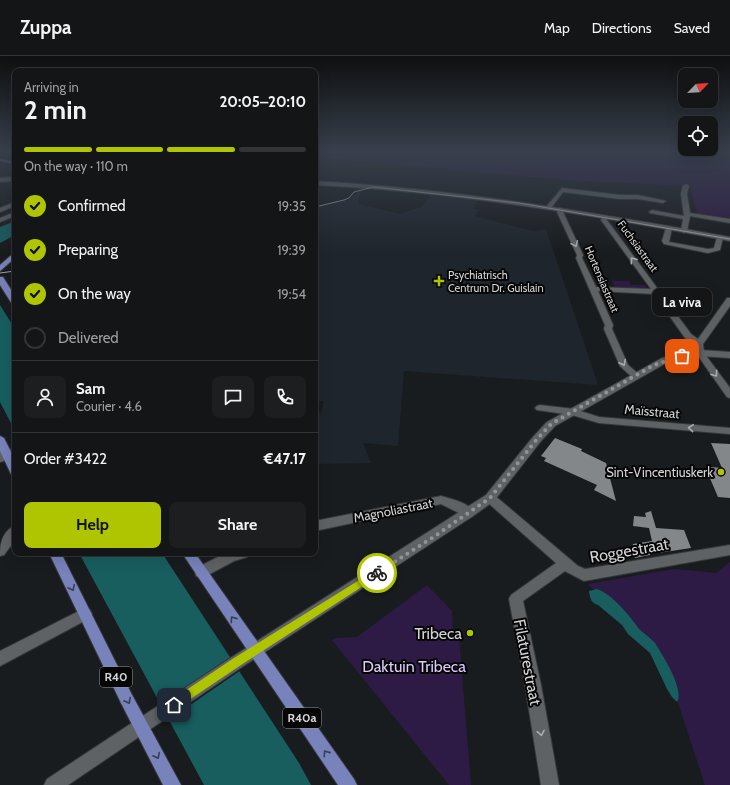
<!DOCTYPE html>
<html lang="en">
<head>
<meta charset="utf-8">
<style>
	:root { --surface:#131516; --page:#1c1e1f; --text:#f1f3f6; --muted:#9d9fa1; --line:#323435; --accent:#b0c501 }
	body { margin:0; font-family:Cabin,sans-serif; background:var(--page); color:var(--text); height:100vh; display:flex; flex-direction:column; font-size:15px; white-space:nowrap }
	* { box-sizing:border-box; margin:0 }
	p { font-size:13px; color:var(--muted) }
	.icon { flex:none; width:22px; height:22px; fill:none; stroke:currentColor; stroke-width:2; stroke-linecap:round; stroke-linejoin:round }
	.map { position:relative; flex:1; overflow:hidden }
	.side { position:absolute; left:12px; top:12px; width:306px; height:488px; display:flex; flex-direction:column; background:var(--surface); border-radius:8px; box-shadow:0 4px 16px #0002,0 0 0 1px var(--line) }
	.side>* { flex:none }
	.needle { width:26px; rotate:65deg }
	.fabs { position:absolute; left:678px; top:12px; display:grid; gap:8px }
	.fabs a { display:grid; place-items:center; width:40px; height:40px; border-radius:8px; background:var(--surface); box-shadow:0 4px 16px #0002,0 0 0 1px var(--line); font-size:20px }
	.pin { position:absolute; display:grid; place-items:center; width:34px; height:34px; color:#fff; margin:-17px; border-radius:8px; box-shadow:0 2px 6px #0006 }
	.courier { position:absolute; display:grid; place-items:center; width:40px; height:40px; margin:-20px; border:3px solid #b0c501; border-radius:50%; background:#fff; color:#222; box-shadow:0 1px 5px #0007 }
	.bubble { position:absolute; height:28px; border-radius:8px; background:var(--surface); box-shadow:0 4px 16px #0002,0 0 0 1px var(--line); font-size:13px; font-weight:700; line-height:28px; text-align:center }
	.overview em { font-style:normal; font-weight:700 }
	.overview div { display:flex; flex-direction:column-reverse }
	.overview { display:flex; align-items:center; justify-content:space-between; height:68px; padding:0 12px }
	h1 { font-size:26px; font-weight:700; line-height:30px }
	.bar { display:grid; grid-template-columns:repeat(4,1fr); gap:6px 4px; align-content:center; height:48px; padding:0 12px }
	.bar i { height:5px; border-radius:3px; background:var(--line) }
	.bar .active { background:var(--accent) }
	.bar p { grid-column:span 4 }
	.line { display:flex; align-items:center; gap:10px; padding:0 12px; border-top:1px solid var(--line) }
	.line div { flex:1 }
	.round { display:grid; place-items:center; flex:none; width:42px; height:42px; border-radius:8px; background:var(--page) }
	ol { padding:0 12px; list-style:none }
	li { display:flex; align-items:center; gap:12px; height:44px }
	li p { margin-inline-start:auto }
	li .icon { padding:4px; border-radius:50%; background:var(--accent); color:#111; stroke-width:4 }
	li:last-child { color:var(--muted) }
	li i { width:22px; height:22px; border:2px solid var(--line); border-radius:50% }
	.action { display:flex; gap:8px; margin-top:auto; padding:8px 12px }
	.action a { flex:1; height:46px; border-radius:8px; background:var(--accent); color:#111; font-size:16px; font-weight:700; line-height:46px; text-align:center }
	.action a+a { background:var(--page); color:var(--text) }
	header { display:flex; align-items:center; gap:24px; box-sizing:border-box; height:56px; padding:0 20px; background:var(--surface); border-bottom:1px solid var(--line) }
	header strong { font-size:19px }
	nav { display:flex; gap:22px; margin-inline-start:auto; font-size:14px }
	.map>svg:first-child { display:block }
	.built { fill:#1f252c }
	.green { fill:#2d1b45 }
	.water { fill:#185e5f }
	.pier { fill:#191c1e }
	.building { fill:#838789 }
	.lines { fill:none; stroke-linecap:round; stroke-linejoin:round }
	.street-casing { stroke:#363839; stroke-width:2 }
	.secondary-casing { stroke:#363839; stroke-width:2 }
	.primary-casing { stroke:#363839; stroke-width:2 }
	.street { fill:#5f6265; fill-rule:evenodd }
	.secondary { fill:#5f6265; fill-rule:evenodd }
	.primary { fill:#7882bb; fill-rule:evenodd }
	.tram { stroke:#9e9fa1; stroke-width:1 }
	.oneway { stroke:#aaabae }
	.oneway2 { stroke:#393e58 }
	.route { fill:#b0c501 }
	.done { stroke:#919395; stroke-width:4; stroke-dasharray:0 7.2 }
	.poi-dot { fill:#b0c501; stroke:#060607; stroke-width:1.5 }
	.labels { text-anchor:middle; stroke-width:4; stroke-linejoin:round; paint-order:stroke }
	.far-street-label { font-size:11px; fill:#d2d3d5; stroke:#060607 }
	.far-poi-label { font-size:11px; fill:#d2d3d5; stroke:#060607; text-anchor:start }
	.shield { fill:#060607; stroke:#959697; stroke-width:1 }
	.shield-label { font-size:12px; font-weight:bold; fill:#d2d3d5 }
	.street-label { font-size:13px; fill:#d2d3d5; stroke:#060607 }
	.poi-label { font-size:13px; fill:#d2d3d5; stroke:#060607; text-anchor:end }
	.near-street-label { font-size:16px; fill:#d2d3d5; stroke:#060607 }
	.near-poi-label { font-size:16px; fill:#d2d3d5; stroke:#060607; text-anchor:end }
	.near-park-label { font-size:16px; fill:#dbcafa; stroke:#060607 }
</style>
</head>
<body>
<header>
<strong>Zuppa</strong>
<nav><a>Map</a><a>Directions</a><a>Saved</a></nav>
</header>
<div class="map">
<svg width="730" height="729" viewBox="0 0 730 729">
	<rect width="100%" height="100%" fill="#191c1e"/>
	<path class="built" d="M359,135H361L358,148L400,158L421,151L432,138L479,144L473,152L478,154L475,160L534,175L546,173L598,329L404,315L398,390L363,387L371,407L315,408V357H321L324,345H315V151L348,144Z"/>
	<path class="green" d="M317,95H730V162L697,157L690,131L686,130L565,124L315,101V97Z
		M612,225H629L631,229H645L648,233L615,231Z
		M730,506V729H705L664,604L588,528L674,513L716,517Z
		M427,529L452,555L453,580L459,581L471,729H449L332,584L336,582L357,581Z"/>
	<path class="water" d="M15,165V179L0,187V171Z
		M0,249L15,273V375L0,346Z
		M79,497H162L299,707L311,729H204Z
		M597,533C612,538 630,560 639,573C644,578 651,582 655,587C662,598 685,634 677,646L672,641L667,633L650,597L628,578L622,569L598,549C591,547 590,542 589,535Z"/>
	<path class="pier" d="M232,600L241,614L167,665L158,649Z"/>
	<path class="building" d="M555,382L582,393L581,395L606,407L616,445L594,434L597,429L544,405L546,402L541,400Z
		M711,387L730,388V442L718,441L709,420L715,422L710,411L722,412Z
		M651,455L656,472L684,474L691,492L658,497L652,492L650,499L635,502L632,497L633,488L652,485L649,472L633,470L634,460L646,461L645,457Z"/>
	<g class="lines">
		<defs>
			<path id="street" d="M15,121V125L0,126V122Z
				M686,128L689,130L687,138L690,157L730,163V167L690,160L687,175L684,177L681,175L683,163L650,157L649,156L652,154L684,160L681,138L683,130Z
				M562,132L620,139H638L666,145L663,147L638,143H620L563,136L551,152H547V150Z
				M15,146V150L0,156V152Z
				M559,152L564,153L563,156L583,199L582,202L596,231L651,233L601,164L603,160H607V164L691,278L698,283L727,242H730V250L703,288L704,297L730,332V342L727,341L696,297L695,289L685,282L654,238L598,235L613,269L612,273L628,309L641,320L639,322H633L620,310L604,273L605,269L576,202L577,199L557,156Z
				M15,156V160L0,166V162Z
				M669,170L672,172L669,186L708,193L714,192L717,181L720,179L723,181L720,194L708,197L664,188L662,185L666,172Z
				M540,349L574,353L599,361L730,372V378L599,367L572,359L537,354L535,352L537,350Z
				M6,392L10,393L11,396L4,405L0,406V396Z
				M490,438L494,439L578,510L585,513L730,489V499L584,525L565,515L523,545L541,629L559,729H541L525,629L509,543L511,539L556,507L486,445L484,442L486,439Z
				M441,440C451,443 470,447 475,457L473,460L469,462L441,448L315,475V465Z
				M15,470V484L4,499L0,500C0,488 2,475 15,470Z
				M226,497H249L247,501L234,505L206,520L201,522L196,520L195,516L196,512Z
				M85,552L90,554L92,558L90,562L0,610V595Z"/>
			<path id="secondary" d="M315,125C455,133 592,156 730,181V185C592,159 455,136 315,129Z
				M700,294L730,296V302L700,300L668,306L555,370L541,385L494,445L473,460L242,611L68,729H44L47,723L232,601L486,439L533,381L547,366L662,302Z"/>
			<path id="primary" d="M0,103L15,106V108L0,105Z
				M15,196V202L0,215V209Z
				M0,221H3L15,240V248H12L0,229Z
				M0,380L4,382L15,404V419L11,418L0,395Z
				M49,497H61L131,637L181,729H163L121,647Z
				M182,497H195L354,723L357,729H338Z"/>
		</defs>
		<use href="#street" class="street-casing"/>
		<use href="#secondary" class="secondary-casing"/>
		<use href="#primary" class="primary-casing"/>
		<use href="#street" class="street"/>
		<use href="#secondary" class="secondary"/>
		<use href="#primary" class="primary"/>
		<path class="tram" d="M315,151L344,144L349,142L354,136L373,131L519,147L730,183
			M0,217L15,215"/>
	</g>
	<defs><path id="oneway-chevron" d="M-2-3.5L2.5 0L-2 3.5" fill="none" stroke-width="1.6" stroke-linecap="round" stroke-linejoin="round"/></defs>
	<g class="oneway">
		<use href="#oneway-chevron" transform="translate(575 188) rotate(66)"/>
		<use href="#oneway-chevron" transform="translate(633 204) rotate(-126)"/>
		<use href="#oneway-chevron" transform="translate(623 307) rotate(63)"/>
		<use href="#oneway-chevron" transform="translate(715 318) rotate(54)"/>
		<use href="#oneway-chevron" transform="translate(691 372) rotate(-175)"/>
		<use href="#oneway-chevron" transform="translate(541 677) rotate(80)"/>
	</g>
	<g class="oneway2">
		<use href="#oneway-chevron" transform="translate(72 532) rotate(64)"/>
		<use href="#oneway-chevron" transform="translate(233 563) rotate(-125)"/>
		<use href="#oneway-chevron" transform="translate(128 645) rotate(63)"/>
		<use href="#oneway-chevron" transform="translate(326 697) rotate(-125)"/>
		<use href="#oneway-chevron" transform="translate(157 700) rotate(63)"/>
	</g>
	<linearGradient id="sky" x2="0" y2="1"><stop stop-color="#0e0f10"/><stop offset="0.48" stop-color="#38404c"/><stop offset="1" stop-color="#38404c" stop-opacity="0"/></linearGradient>
	<rect width="730" height="197" fill="url(#sky)"/>
	<path class="route" d="M377,513L380,514L382,517L380,519L241,609L177,652L174,654L170,652L169,649L170,645L234,602Z"/>
	<g class="lines">
		<path class="done" d="M377,517L432,482L490,442L537,383L551,368L654,309L682,300"/>
	</g>
	<g class="poi-dot">
		<path d="M437 219h4v4h4v4h-4v4h-4v-4h-4v-4h4z"/>
		<circle cx="721" cy="416" r="4"/>
		<circle cx="470" cy="577" r="4"/>
	</g>
	<g class="labels">
		<g class="far-street-label">
			<text transform="translate(638 190) rotate(54)" y="4">Fuchsiastraat</text>
			<text transform="translate(602 223) rotate(67)" y="4">Hortensiastraat</text>
		</g>
		<g class="far-poi-label">
			<text x="448" y="223">Psychiatrisch<tspan x="448" dy="13">Centrum Dr. Guislain</tspan></text>
		</g>
		<g class="shield">
			<rect x="100" y="611" width="32" height="20" rx="3"/>
			<rect x="283" y="652" width="38" height="20" rx="3"/>
		</g>
		<g class="shield-label">
			<text x="116" y="625">R40</text>
			<text x="302" y="666">R40a</text>
		</g>
		<g class="street-label">
			<text transform="translate(652 355) rotate(5)" y="5">Maïsstraat</text>
			<text transform="translate(393 454) rotate(-11)" y="5">Magnoliastraat</text>
		</g>
		<g class="poi-label">
			<text x="713" y="421">Sint-Vincentiuskerk</text>
		</g>
		<g class="near-street-label">
			<text transform="translate(629 494) rotate(-10)" y="6">Roggestraat</text>
			<text transform="translate(528 606) rotate(79)" y="6">Filaturestraat</text>
		</g>
		<g class="near-poi-label">
			<text x="462" y="583">Tribeca</text>
		</g>
		<g class="near-park-label">
			<text x="414" y="616">Daktuin Tribeca</text>
		</g>
	</g>
</svg>
<div class="fabs">
<a><svg class="needle" viewBox="-14 -14 28 28"><path d="M0-13l5 13h-10z" fill="#e53935"/><path d="M0 13l5-13h-10z" fill="#9d9fa1"/></svg></a>
<a><svg class="icon" aria-label="locate" viewBox="0 0 24 24"><circle cx="12" cy="12" r="6"/><path d="M12 2v4M12 18v4M2 12h4M18 12h4"/></svg></a>
</div>
<div class="pin" style="left:682px;top:300px;background:#ea580c"><svg class="icon" aria-label="bag" viewBox="0 0 24 24"><path d="M5 8h14l-1 12H6zM9 8a3 3 0 0 1 6 0"/></svg></div>
<div class="pin" style="left:174px;top:649px;background:#1f2937"><svg class="icon" aria-label="home" viewBox="0 0 24 24"><path d="M3 11l9-7 9 7M6 9v11h12V9"/></svg></div>
<div class="courier" style="left:377px;top:517px"><svg class="icon" aria-label="bike" viewBox="0 0 24 24"><circle cx="6" cy="16" r="4"/><circle cx="18" cy="16" r="4"/><path d="M6 16l4-8h5l3 8M10 8l3 8H6M13 5h3"/></svg></div>
<div class="bubble" style="left:652px;top:232px;width:60px">La viva</div>
<section class="side">
<div class="overview"><div><h1>2 min</h1><p>Arriving in</p></div><em>20:05–20:10</em></div>
<div class="bar"><i class="active"></i><i class="active"></i><i class="active"></i><i></i><p>On the way · 110 m</p></div>
<ol>
<li><svg class="icon" aria-label="check" viewBox="0 0 24 24"><path d="M5 12l5 5 9-10"/></svg>Confirmed<p>19:35</p></li>
<li><svg class="icon" aria-label="check" viewBox="0 0 24 24"><path d="M5 12l5 5 9-10"/></svg>Preparing<p>19:39</p></li>
<li><svg class="icon" aria-label="check" viewBox="0 0 24 24"><path d="M5 12l5 5 9-10"/></svg>On the way<p>19:54</p></li>
<li><i></i>Delivered</li>
</ol>
<div class="line" style="height:72px"><a class="round"><svg class="icon" aria-label="person" viewBox="0 0 24 24"><circle cx="12" cy="8" r="4"/><path d="M4 21q1-7 8-7t8 7"/></svg></a><div><b>Sam</b><p>Courier · 4.6</p></div><a class="round"><svg class="icon" aria-label="chat" viewBox="0 0 24 24"><path d="M4 5h16v11H9l-5 4z"/></svg></a><a class="round"><svg class="icon" aria-label="phone" viewBox="0 0 24 24"><path d="M5 4h4l2 5-3 2q2 4 5 5l2-3 5 2v4C11 20 4 13 5 4z"/></svg></a></div>
<div class="line" style="height:52px"><div>Order #3422</div><b>€47.17</b></div>
<div class="action"><a>Help</a><a>Share</a></div>
</section>
</div>
</body>
</html>
